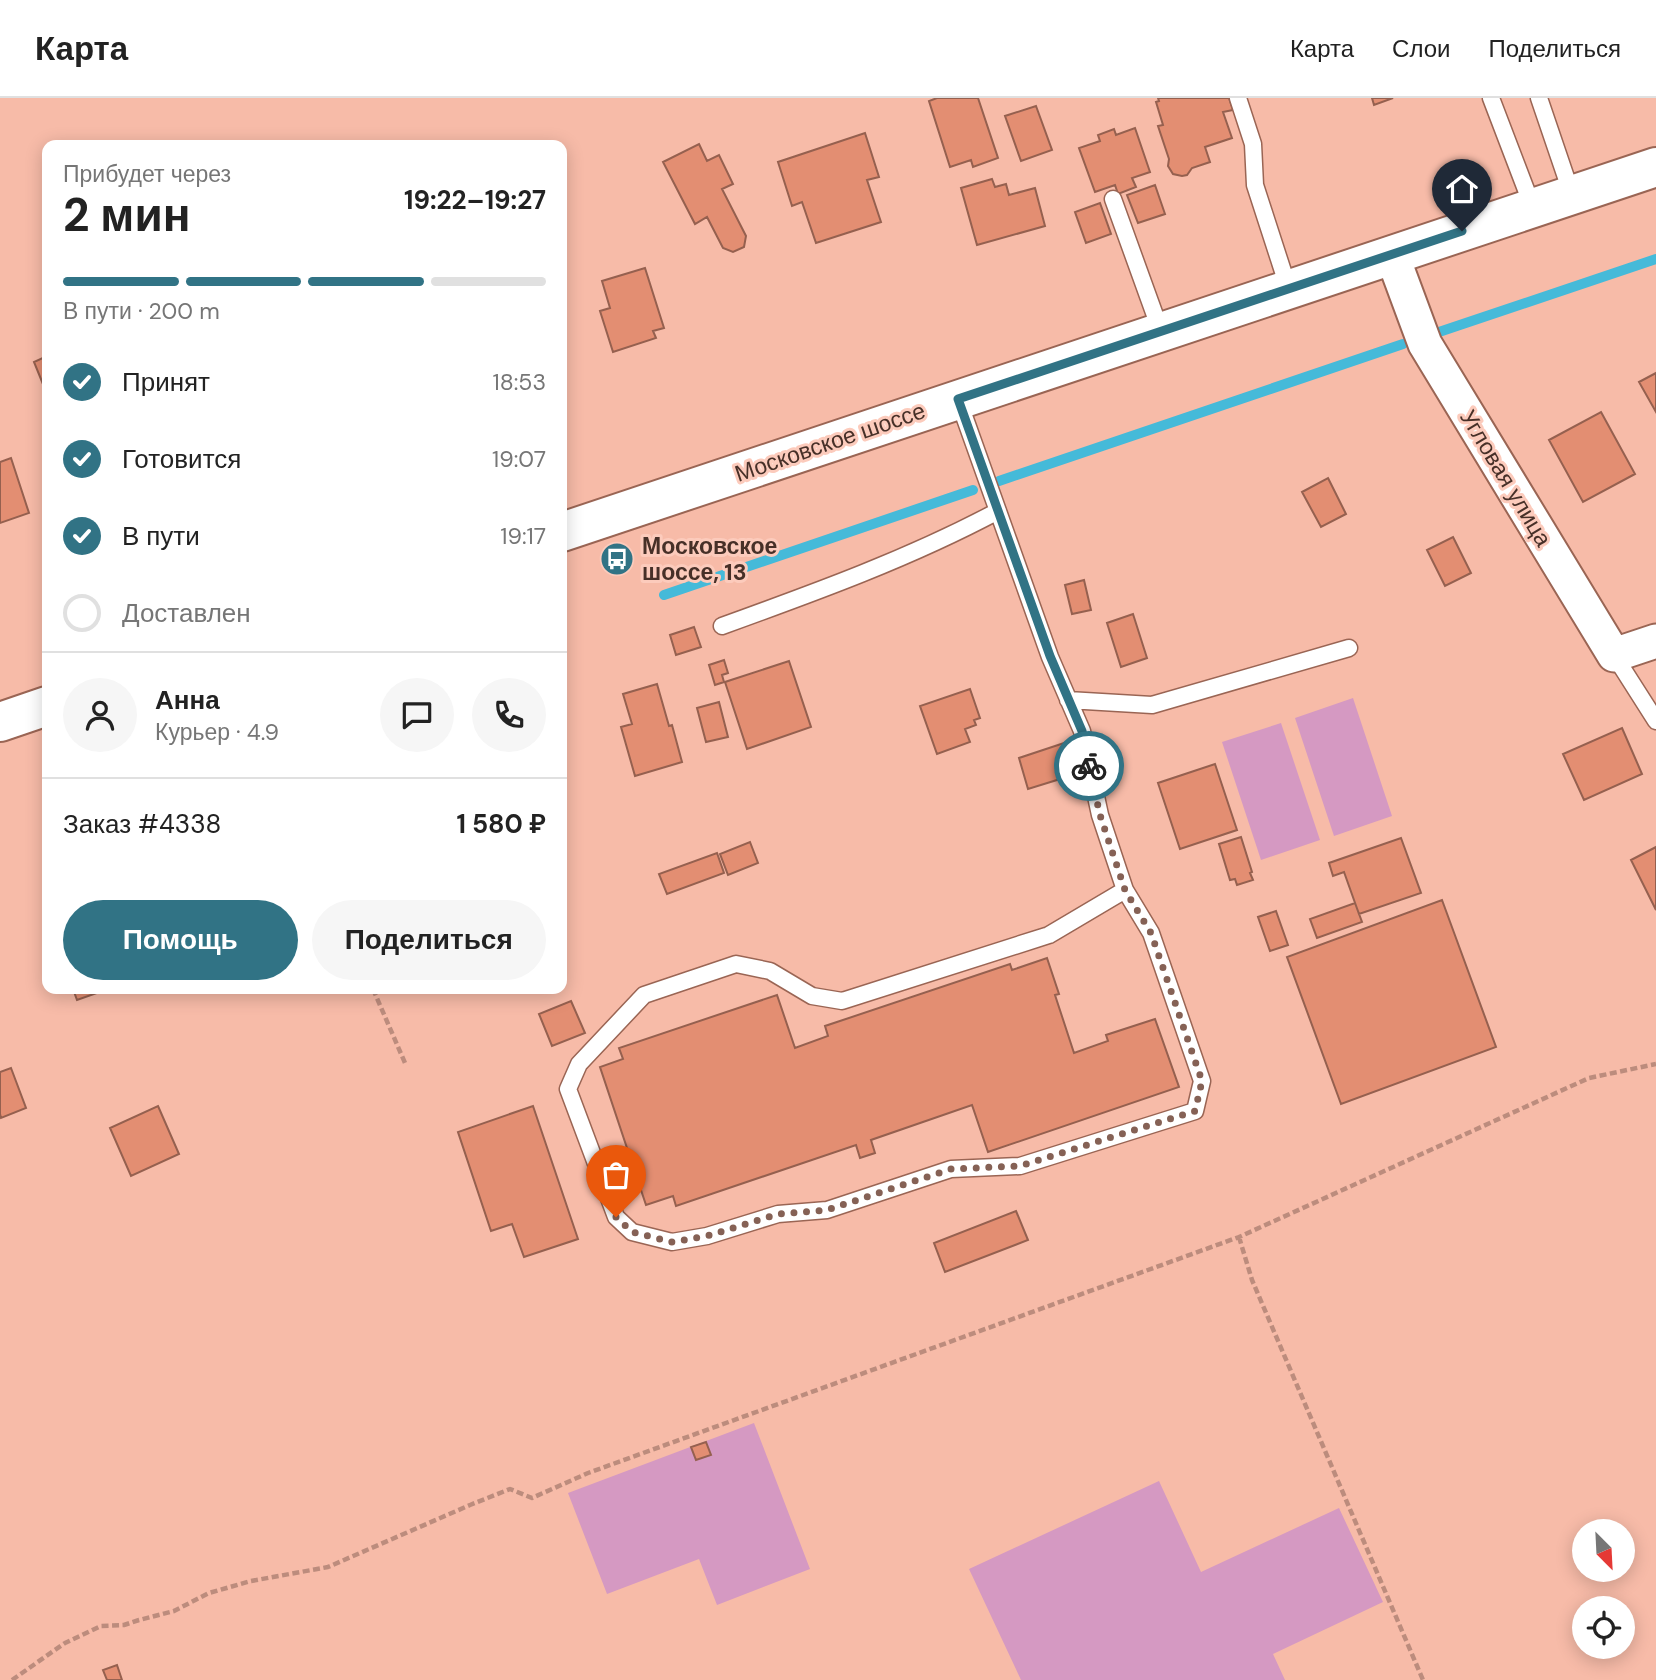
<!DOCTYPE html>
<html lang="ru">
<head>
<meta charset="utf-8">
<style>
	:root { --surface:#fff; --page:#f6f6f6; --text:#222; --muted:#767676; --line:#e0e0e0; --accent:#317385 }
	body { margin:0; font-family:"DM Sans",sans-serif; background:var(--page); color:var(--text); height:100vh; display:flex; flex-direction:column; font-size:26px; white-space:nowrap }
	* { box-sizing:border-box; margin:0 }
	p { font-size:23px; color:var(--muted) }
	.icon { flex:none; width:38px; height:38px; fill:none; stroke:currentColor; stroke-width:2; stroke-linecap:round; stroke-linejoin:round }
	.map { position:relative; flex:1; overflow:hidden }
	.side { position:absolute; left:42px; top:42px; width:525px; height:854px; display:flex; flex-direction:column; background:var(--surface); border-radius:14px; box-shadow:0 4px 18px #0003 }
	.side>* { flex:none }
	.needle { width:46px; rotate:156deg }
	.controls { position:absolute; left:1572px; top:1421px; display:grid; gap:14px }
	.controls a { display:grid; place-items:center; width:63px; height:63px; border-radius:50%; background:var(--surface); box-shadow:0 4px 18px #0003; font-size:35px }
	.pin { position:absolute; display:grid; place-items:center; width:60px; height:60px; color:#fff; margin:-72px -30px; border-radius:50% 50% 50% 0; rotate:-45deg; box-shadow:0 0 7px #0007 }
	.pin .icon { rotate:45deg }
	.courier { position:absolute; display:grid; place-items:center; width:70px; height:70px; margin:-35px; border:5px solid #317385; border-radius:50%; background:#fff; color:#222; box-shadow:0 2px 9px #0007 }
	.overview em { font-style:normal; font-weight:700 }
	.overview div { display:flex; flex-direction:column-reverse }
	.overview { display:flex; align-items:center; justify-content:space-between; height:119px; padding:0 21px }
	h1 { font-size:46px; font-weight:700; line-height:52px }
	.bar { display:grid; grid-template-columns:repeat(4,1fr); gap:10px 7px; align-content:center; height:84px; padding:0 21px }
	.bar i { height:9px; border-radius:5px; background:var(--line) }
	.bar .on { background:var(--accent) }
	.bar p { grid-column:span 4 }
	.line { display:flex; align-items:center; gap:18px; padding:0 21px; border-top:2px solid var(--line) }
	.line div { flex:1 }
	.round { display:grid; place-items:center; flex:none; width:74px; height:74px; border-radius:37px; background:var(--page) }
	ol { padding:0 21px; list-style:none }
	li { display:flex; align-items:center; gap:21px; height:77px }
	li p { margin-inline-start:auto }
	li .icon { padding:7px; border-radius:50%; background:var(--accent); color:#fff; stroke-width:4 }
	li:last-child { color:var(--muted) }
	li i { width:38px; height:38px; border:4px solid var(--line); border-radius:50% }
	.primary-button { display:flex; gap:14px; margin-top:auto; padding:14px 21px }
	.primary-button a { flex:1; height:80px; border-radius:42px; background:var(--accent); color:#fff; font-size:28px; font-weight:700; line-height:80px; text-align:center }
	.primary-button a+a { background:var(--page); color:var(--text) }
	header { display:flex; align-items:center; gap:42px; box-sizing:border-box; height:98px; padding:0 35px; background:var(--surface); border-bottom:2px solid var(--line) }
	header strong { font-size:33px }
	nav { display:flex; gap:38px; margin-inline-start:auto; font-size:24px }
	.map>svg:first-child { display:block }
	.green { fill:#d599c2 }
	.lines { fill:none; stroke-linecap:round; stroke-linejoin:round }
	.stream { stroke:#45bad9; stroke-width:10 }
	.building { fill:#e38e72; stroke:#95604f; stroke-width:2 }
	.lane-casing { stroke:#9a6554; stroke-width:19 }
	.street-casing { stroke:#9a6554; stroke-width:37 }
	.secondary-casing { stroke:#9a6554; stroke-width:42 }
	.path { stroke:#bc8c7d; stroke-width:4.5; stroke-dasharray:7 3.5; stroke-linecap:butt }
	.lane { stroke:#fff; stroke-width:16 }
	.street { stroke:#fff; stroke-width:33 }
	.secondary { stroke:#fff; stroke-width:38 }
	.done { stroke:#856155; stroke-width:7; stroke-dasharray:0 12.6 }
	.route { stroke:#317385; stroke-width:9 }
	.labels { text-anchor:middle; stroke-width:6; stroke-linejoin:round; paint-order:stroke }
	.street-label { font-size:23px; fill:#473028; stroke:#fccbbc }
	.poi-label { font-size:23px; font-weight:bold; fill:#473028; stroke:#fccbbc; text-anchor:start }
</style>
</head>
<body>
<header>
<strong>Карта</strong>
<nav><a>Карта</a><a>Слои</a><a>Поделиться</a></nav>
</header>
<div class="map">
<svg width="1656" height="1582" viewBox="0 0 1656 1582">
	<rect width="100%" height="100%" fill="#f7bba8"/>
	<path class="green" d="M1353,600L1392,718L1334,738L1295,620Z
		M1281,625L1320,742L1261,762L1222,644Z
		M754,1325L810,1471L717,1507L699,1461L607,1496L568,1395Z
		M1159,1383L1201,1474L1339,1410L1383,1504L1273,1556L1285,1582H1021L969,1471Z"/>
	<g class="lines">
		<path class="stream" d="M1439,234L1656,161
			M999,383L1403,246
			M664,497L973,392"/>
	</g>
	<path class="building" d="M937,0H978L998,60L973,69L971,62L950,69L929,3Z
		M1158,0H1229L1233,12L1223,14L1232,40L1205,49L1210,64L1192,70L1187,77L1182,78L1173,76L1168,68L1169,61L1158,28L1163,27L1156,4L1159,3Z
		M1372,0H1393L1374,7Z
		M1036,8L1052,52L1021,63L1005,18Z
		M1135,30L1150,74L1132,80L1136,89L1118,96L1115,87L1095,94L1079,50L1100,43L1098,37L1114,31L1116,37Z
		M865,35L879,79L867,82L881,124L816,145L802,104L792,108L778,64Z
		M699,46L707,63L719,57L733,86L722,91L746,138L744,149L733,154L723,150L707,119L695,126L663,64Z
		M992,81L995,89L1006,86L1009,97L1035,90L1045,128L977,147L961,90Z
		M1155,87L1165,116L1138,125L1127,97Z
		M1100,105L1111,136L1086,145L1075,114Z
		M645,170L664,230L653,233L656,240L613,254L600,213L610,210L602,183Z
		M47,258V296L34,264Z
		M1656,275V314L1639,284Z
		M1601,314L1635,376L1583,404L1549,342Z
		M11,360L29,415L0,425V364Z
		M1328,380L1346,416L1321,429L1302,394Z
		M1453,439L1471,475L1445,488L1427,452Z
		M1084,482L1091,512L1072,516L1065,487Z
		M1133,516L1147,560L1121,569L1107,525Z
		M694,529L701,549L676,557L670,537Z
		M724,562L728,575L722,577L724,584L715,587L709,567Z
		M789,563L811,629L747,651L725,584Z
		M657,586L669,628L672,627L682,664L635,678L621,629L632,626L623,596Z
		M970,591L980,620L974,622L976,627L965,631L970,644L937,656L920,608Z
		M719,604L728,639L706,644L697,610Z
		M1622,630L1642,676L1584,702L1563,656Z
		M1070,643L1075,657L1067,660L1073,677L1028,691L1019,660Z
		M1215,666L1237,732L1180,751L1158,685Z
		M1241,739L1252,774L1250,775L1253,782L1237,787L1235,781L1230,782L1219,746Z
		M1401,740L1421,795L1359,816L1344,774L1333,778L1329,765Z
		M750,744L758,765L728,777L720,756Z
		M1656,749V812L1631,762Z
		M717,755L724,775L667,796L659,776Z
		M1442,802L1496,949L1341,1006L1287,859Z
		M1355,805L1362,824L1317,840L1310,821Z
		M1276,813L1288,847L1270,853L1258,819Z
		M1047,860L1059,896L1055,897L1074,955L1108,943L1106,937L1155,921L1179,989L988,1054L972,1007L871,1042L875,1055L860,1060L856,1047L676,1108L673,1098L646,1107L600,969L623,961L619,950L777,897L795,950L828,938L825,928L1010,866L1012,872Z
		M73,891H108L77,902Z
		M571,903L585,935L552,948L539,916Z
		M11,970L26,1010L1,1020L0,1016V974Z
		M158,1008L179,1056L131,1078L110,1030Z
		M533,1008L578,1141L524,1159L512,1126L491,1133L458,1034Z
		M1016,1113L1028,1142L945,1174L934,1145Z
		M706,1344L711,1357L696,1362L691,1349Z
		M117,1567L122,1582H107L103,1572Z"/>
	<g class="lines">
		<defs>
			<path id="lane" d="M1238,0L1253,46L1255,87L1289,192
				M1491,0L1533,110
				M1539,0L1572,97
				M1113,101L1161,234
				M958,301L1050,559L1082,633L1100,717L1125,792L1151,835L1202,983L1195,1013L1020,1068L951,1071L827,1112L778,1116L707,1138L672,1144L632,1134L616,1119L568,991L579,966L644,897L736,866L770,873L812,898L842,903L1049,837L1125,792
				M722,528C816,494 910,460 998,413
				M1614,557L1656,623
				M1068,602L1152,607L1349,550"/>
			<path id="street" d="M1392,157L1425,246L1614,557L1656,543"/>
			<path id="secondary" d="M562,434L1656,69
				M0,624L47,608"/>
		</defs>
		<use href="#lane" class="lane-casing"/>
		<use href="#street" class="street-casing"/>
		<use href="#secondary" class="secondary-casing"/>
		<path class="path" d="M373,891L405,965
			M1239,1139L1252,1182L1423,1582
			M12,1582L65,1545L101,1528L124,1527L139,1522L174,1513L209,1495L251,1483L328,1469L470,1407L510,1391L532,1400L588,1375L1239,1139L1589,980L1656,966"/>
		<use href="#lane" class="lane"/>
		<use href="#street" class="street"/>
		<use href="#secondary" class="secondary"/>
	</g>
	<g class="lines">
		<path class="done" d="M616,1119L632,1134L672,1144L707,1138L778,1116L827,1112L951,1071L1020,1068L1195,1013L1202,983L1151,835L1125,792L1100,717L1089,668"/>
		<path class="route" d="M1089,668L1082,633L1050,558L958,301L1462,133"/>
	</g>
	<defs>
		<symbol id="bus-disc" viewBox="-11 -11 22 22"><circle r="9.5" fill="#317385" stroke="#fccbbc"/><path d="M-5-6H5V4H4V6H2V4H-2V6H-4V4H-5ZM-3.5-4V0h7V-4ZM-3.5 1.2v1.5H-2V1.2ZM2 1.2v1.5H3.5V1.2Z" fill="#fff"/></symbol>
	</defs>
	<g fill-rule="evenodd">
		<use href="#bus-disc" x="598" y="442" width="38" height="38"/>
	</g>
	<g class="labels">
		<g class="street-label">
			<text transform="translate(830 344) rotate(-19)" y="8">Московское шоссе</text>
			<text transform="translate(1506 380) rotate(59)" y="8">Угловая улица</text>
		</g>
		<g class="poi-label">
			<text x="642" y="456">Московское<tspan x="642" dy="26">шоссе, 13</tspan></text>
		</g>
	</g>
</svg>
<div class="controls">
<a><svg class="needle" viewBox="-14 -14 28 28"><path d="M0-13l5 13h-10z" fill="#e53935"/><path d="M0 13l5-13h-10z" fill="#767676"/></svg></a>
<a><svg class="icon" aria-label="locate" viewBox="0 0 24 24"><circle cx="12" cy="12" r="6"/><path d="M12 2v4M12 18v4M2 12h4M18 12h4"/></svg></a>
</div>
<div class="pin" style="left:616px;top:1119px;background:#ea580c"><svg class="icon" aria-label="bag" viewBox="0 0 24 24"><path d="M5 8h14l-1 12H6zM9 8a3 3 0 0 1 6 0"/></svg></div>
<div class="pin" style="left:1462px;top:133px;background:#1f2937"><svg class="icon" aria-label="home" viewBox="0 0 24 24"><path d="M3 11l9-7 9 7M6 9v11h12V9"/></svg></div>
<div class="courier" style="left:1089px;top:668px"><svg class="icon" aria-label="bike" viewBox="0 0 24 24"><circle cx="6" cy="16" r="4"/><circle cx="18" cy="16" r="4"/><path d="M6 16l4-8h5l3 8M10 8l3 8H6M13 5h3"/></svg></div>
<section class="side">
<div class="overview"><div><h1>2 мин</h1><p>Прибудет через</p></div><em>19:22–19:27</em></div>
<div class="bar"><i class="on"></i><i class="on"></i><i class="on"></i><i></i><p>В пути · 200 m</p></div>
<ol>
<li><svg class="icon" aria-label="check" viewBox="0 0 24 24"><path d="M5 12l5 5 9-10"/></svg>Принят<p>18:53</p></li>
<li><svg class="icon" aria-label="check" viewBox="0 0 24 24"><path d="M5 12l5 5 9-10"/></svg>Готовится<p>19:07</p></li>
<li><svg class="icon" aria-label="check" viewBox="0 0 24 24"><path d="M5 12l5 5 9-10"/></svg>В пути<p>19:17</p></li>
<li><i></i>Доставлен</li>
</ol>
<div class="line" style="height:126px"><a class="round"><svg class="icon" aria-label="person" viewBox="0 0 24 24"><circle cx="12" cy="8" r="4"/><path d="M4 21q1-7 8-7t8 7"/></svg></a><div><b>Анна</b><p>Курьер · 4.9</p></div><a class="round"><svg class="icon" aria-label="chat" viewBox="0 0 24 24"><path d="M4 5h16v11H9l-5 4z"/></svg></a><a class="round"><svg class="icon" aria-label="phone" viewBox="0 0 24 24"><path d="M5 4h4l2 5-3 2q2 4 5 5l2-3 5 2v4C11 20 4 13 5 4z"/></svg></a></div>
<div class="line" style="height:91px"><div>Заказ #4338</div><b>1 580 ₽</b></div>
<div class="primary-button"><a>Помощь</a><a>Поделиться</a></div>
</section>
</div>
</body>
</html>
